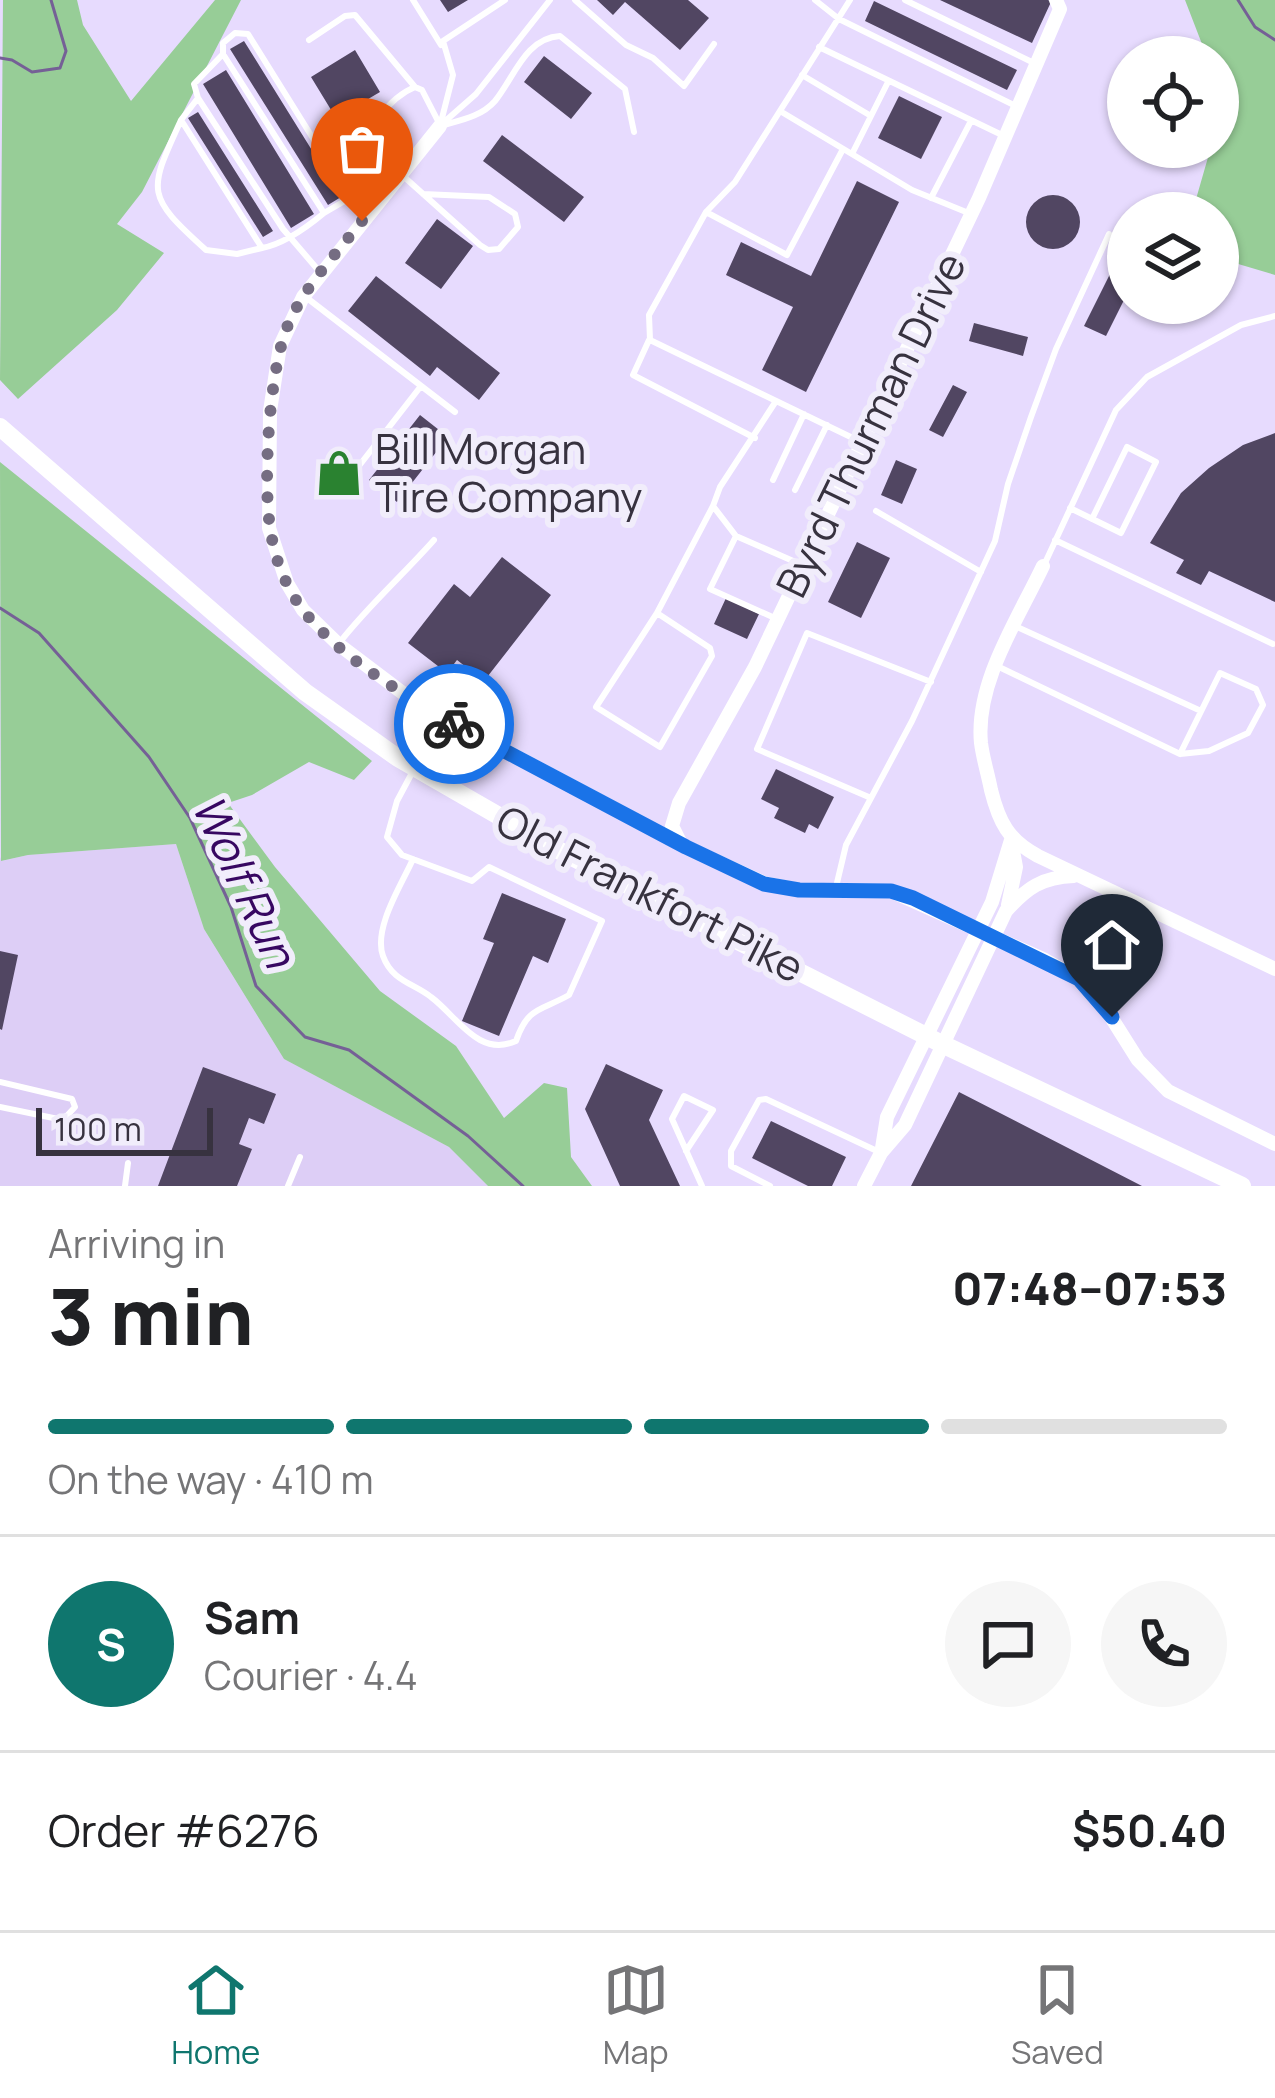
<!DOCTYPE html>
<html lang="en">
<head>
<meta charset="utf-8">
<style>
	:root { --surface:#fff; --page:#f6f6f6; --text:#202124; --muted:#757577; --line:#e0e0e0; --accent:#0f766e }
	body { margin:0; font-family:Manrope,sans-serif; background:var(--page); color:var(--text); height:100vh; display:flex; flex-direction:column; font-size:45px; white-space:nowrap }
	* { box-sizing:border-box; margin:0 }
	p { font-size:39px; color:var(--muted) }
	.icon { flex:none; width:66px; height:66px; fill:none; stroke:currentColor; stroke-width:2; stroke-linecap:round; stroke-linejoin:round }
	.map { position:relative; height:1186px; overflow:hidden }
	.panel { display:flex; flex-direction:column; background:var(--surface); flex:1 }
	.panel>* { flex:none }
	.tools { position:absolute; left:1107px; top:36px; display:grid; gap:24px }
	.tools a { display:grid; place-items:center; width:132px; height:132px; border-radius:50%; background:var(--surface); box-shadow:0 3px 9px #0004; font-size:60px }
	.scale { position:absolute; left:36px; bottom:30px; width:177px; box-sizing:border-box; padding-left:12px; border:6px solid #37323f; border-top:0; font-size:33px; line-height:42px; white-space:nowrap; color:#37323f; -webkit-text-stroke:9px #f1edfb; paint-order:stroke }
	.pin { position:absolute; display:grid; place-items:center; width:102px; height:102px; color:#fff; margin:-123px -51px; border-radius:50% 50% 50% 0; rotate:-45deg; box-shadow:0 0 12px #0007 }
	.pin .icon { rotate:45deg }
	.courier { position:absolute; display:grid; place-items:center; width:120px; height:120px; margin:-60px; border:9px solid #1a73e8; border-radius:50%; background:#fff; color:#222; box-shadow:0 3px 15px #0007 }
	.summary em { font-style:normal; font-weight:800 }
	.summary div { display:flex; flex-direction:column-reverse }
	.summary { display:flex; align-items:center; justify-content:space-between; height:204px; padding:0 48px }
	h1 { font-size:78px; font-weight:800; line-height:90px }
	.bar { display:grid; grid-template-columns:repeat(4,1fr); gap:18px 12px; align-content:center; height:144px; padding:0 48px }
	.bar i { height:15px; border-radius:9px; background:var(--line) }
	.bar .selected { background:var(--accent) }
	.bar p { grid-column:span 4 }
	.line { display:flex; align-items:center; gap:30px; padding:0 48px; border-top:3px solid var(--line) }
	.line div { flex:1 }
	.round { display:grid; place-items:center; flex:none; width:126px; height:126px; border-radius:63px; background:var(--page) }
	.tab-bar { display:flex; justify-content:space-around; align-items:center; height:168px; border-top:3px solid var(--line); background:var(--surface); font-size:33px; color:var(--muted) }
	.tab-bar a { display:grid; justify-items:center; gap:6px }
	.tab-bar .selected { color:var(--accent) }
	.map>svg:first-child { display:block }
	.built { fill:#ddcef6 }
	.green { fill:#97cd97 }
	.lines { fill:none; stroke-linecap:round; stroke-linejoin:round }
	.stream { stroke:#756096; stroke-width:3 }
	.building { fill:#514662 }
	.service { stroke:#fff; stroke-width:6 }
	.minor { stroke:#fff; stroke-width:14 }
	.secondary { stroke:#fff; stroke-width:18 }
	.done { stroke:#756d82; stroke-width:12; stroke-dasharray:0 21.6 }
	.route { stroke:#1a73e8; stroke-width:15 }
	.labels { text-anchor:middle; stroke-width:12; stroke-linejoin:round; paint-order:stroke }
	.street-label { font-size:42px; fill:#37323f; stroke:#f1edfb }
	.poi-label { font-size:42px; fill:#37323f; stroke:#f1edfb; text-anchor:start }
	.water-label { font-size:45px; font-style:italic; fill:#370761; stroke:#f1edfb }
</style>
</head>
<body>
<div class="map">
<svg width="1275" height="1186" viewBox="0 0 1275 1186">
	<rect width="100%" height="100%" fill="#e7dbfe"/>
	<path class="built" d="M176,844L204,929L284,1059L449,1147L488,1186H0V857L2,861L28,855Z"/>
	<path class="green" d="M3,0H77L83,25L131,101L215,0H241L142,192L117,224L164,253L117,310L18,399L0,380Z
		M1185,0H1275V275L1218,258V213H1192L1211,147H1218C1218,131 1225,111 1223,97C1221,83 1218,72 1218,57H1207Z
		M0,462L372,761L354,780L309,762L252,795L228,803L275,867L380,991L456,1046L504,1118L544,1083L567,1088L571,1157L592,1186H488L449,1147L284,1059L204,929L176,844L28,855L1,861Z"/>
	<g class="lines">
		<path class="stream" d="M1238,0L1255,27L1275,40
			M0,58L12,60L32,72L60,68L66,51L51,0
			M0,608L39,633L149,757L190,818L231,907L256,986L305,1037L349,1050L468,1136L523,1186"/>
	</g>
	<path class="building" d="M440,0H468L448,12Z
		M597,0H688L709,18L680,50L625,2L613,15Z
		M940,0H1048L1051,2L1032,43Z
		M874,1L1017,70L1007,90L865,21Z
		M244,41L341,197L328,205L230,49Z
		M355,50L380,92L336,118L311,77Z
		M544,56L592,93L571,119L524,82Z
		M226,70L314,214L291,228L203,84Z
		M899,96L942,117L921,159L878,138Z
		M198,112L273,231L263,237L188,118Z
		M502,135L584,197L564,222L483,161Z
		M857,181L899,202L806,392L762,370L793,307L726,275L741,242L811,276Z
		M1026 222a27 27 0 1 1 54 0a27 27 0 1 1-54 0Z
		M437,219L473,246L441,289L405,263Z
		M1121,252L1128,256V292L1106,336L1084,326Z
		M376,276L500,373L479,400L437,367L430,376L348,311Z
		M974,323L1028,337L1023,356L969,341Z
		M953,385L967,392L943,437L929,430Z
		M420,415L448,437L397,502L369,480Z
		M1275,433V602L1209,571L1201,585L1176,573L1184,560L1150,543L1181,493L1209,468L1243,445Z
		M896,460L917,469L902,504L881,495Z
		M857,542L890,558L861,618L828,602Z
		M502,557L551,595L484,681L457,660L447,673L408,643L454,584L470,597Z
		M726,598L759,614L747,639L714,624Z
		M776,769L834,797L818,829L809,824L805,833L774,818L779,808L761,799Z
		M502,893L566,919L548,963L533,956L499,1036L462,1021L494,943L483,939Z
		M0,951L18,955L2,1030L0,1029Z
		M606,1064L663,1090L649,1120L680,1186H620L585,1109Z
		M203,1067L276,1094L264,1124L249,1118L239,1144L252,1149L237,1186H158Z
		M959,1092L1142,1186H911Z
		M771,1121L846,1157L832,1186H808L752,1158Z"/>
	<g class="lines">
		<path class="service" d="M413,0L441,45
			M575,0L626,45L653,58L684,86L714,44
			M815,0L839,19L1018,107
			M850,0L735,182L706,212L649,315L650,340L859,441
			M905,0L1036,64
			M309,40L345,16L355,15L415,87
			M819,47L1002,135
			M223,54V43L235,33L248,34L347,193L348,199L324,213
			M802,75L871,116
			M198,98L194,84L223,54L324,213C306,228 284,244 262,248L181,120L198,98L283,229L319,271
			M780,111L912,190L971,214
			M181,120C148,192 145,195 206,250L237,254L262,248
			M441,122L453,75L443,41L505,0
			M443,123L476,94L550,0
			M444,125C462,120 482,116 495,101C514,78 525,38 560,36L625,89L634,132
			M852,154L888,82
			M402,175L480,245L488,250L499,249L518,227L515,214L489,197L423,194
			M381,193L360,160C362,133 390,97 415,87L422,90L439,123
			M931,198L971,121
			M706,212L787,255L843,149
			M307,298L455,412
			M649,340L633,375L755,438
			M355,471L421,386
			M773,480L804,414
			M795,490L827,425
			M1070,508L1121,533L1156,462L1127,447L1092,519
			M876,511L981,572
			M736,536L713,506L720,487L776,401
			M1055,540L1273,644
			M1045,563L1116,410L1147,377L1241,325L1275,316
			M657,613L710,648L712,656L660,747L596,707L657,613L713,506
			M777,619L710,589L736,536L800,564
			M1015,626L1201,711
			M340,642C369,605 403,575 434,540
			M997,666L1180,754L1209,751L1248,733L1263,705L1256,689L1220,673L1180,754
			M429,705L445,685L472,707
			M871,798L757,749L807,633L931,682
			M413,859C402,884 373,928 383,956C392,981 413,983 431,997C457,1016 478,1058 516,1041C528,1006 541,1011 569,995L602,921L489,867L472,881L402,855L387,837L397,801L413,771
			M836,887L846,845L912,721L995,541L1008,484L1031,417L1056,349L1109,234
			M0,1082L72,1099L75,1107L63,1120L0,1107
			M686,1151L713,1110L684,1096L672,1119L702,1186
			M125,1186L128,1163
			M288,1186L300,1157
			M770,1186L731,1166V1151L759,1100L766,1099L877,1151"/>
		<path class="minor" d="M440,126L303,297L280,346L270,411L269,528L287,583L303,610L338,644L416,703L686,847L764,883L799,890L891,891L1045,960L1079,979L1099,998L1138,1060L1168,1091L1275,1144
			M1043,566C1018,619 975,683 981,743C983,759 988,774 991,790C999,822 1008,840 1038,856L1275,969
			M680,842L672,826L679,803L755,667L979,198L1060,9L1056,0
			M1008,905L1016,867L1011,840
			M882,1148L887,1117L992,902L1011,840
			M864,1186L881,1153L905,1125L1006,911C1027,888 1042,877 1074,876"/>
		<path class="secondary" d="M0,427L305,692L398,758L560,851L942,1044L1242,1186"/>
	</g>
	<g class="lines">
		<path class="done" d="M362,221C336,254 304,287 288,325C269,369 262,486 271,533C275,560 286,587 302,609C341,659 401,692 454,724"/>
		<path class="route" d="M454,724L686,847L764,884L799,890L891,891L913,898L1079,979L1112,1017"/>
	</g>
	<defs>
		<symbol id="shop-bare" viewBox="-9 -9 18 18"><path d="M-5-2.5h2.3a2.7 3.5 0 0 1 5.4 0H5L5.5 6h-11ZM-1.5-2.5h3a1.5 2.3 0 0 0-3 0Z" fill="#2a8230" stroke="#f1edfb" stroke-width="2.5" paint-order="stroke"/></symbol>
	</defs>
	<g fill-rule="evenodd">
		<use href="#shop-bare" x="306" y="440" width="66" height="66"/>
	</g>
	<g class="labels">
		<g class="street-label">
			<text transform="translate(871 425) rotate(-64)" y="15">Byrd Thurman Drive</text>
			<text transform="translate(650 894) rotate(27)" y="15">Old Frankfort Pike</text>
		</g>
		<g class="poi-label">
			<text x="375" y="464">Bill Morgan<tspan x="375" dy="48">Tire Company</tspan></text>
		</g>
		<g class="water-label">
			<text transform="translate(244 881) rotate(65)" y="16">Wolf Run</text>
		</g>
	</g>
</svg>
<div class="tools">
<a><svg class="icon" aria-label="locate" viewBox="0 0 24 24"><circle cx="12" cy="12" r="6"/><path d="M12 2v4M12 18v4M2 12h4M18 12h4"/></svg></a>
<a><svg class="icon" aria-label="layers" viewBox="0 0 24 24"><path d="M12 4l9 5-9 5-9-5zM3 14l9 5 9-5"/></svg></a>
</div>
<div class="scale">100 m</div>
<div class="pin" style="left:362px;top:221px;background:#ea580c"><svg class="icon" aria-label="bag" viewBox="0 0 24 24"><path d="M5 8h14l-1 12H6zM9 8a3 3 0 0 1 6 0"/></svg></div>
<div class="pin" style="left:1112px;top:1017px;background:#1f2937"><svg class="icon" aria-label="home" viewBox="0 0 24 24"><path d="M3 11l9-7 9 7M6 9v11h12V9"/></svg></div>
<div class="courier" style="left:454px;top:724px"><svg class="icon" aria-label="bike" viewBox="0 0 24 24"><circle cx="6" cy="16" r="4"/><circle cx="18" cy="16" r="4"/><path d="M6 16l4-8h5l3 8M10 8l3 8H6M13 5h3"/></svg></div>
</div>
<section class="panel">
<div class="summary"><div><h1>3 min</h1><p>Arriving in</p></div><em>07:48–07:53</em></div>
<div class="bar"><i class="selected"></i><i class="selected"></i><i class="selected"></i><i></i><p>On the way · 410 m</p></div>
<div class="line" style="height:216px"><b class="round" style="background:var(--accent);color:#fff">S</b><div><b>Sam</b><p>Courier · 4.4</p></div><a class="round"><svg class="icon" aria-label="chat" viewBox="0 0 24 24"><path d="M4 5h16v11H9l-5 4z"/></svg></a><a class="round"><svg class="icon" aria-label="phone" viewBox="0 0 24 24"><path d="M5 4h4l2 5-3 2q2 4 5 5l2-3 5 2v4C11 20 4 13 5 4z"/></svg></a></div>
<div class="line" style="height:156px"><div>Order #6276</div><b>$50.40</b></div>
</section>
<nav class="tab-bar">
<a class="selected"><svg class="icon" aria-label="home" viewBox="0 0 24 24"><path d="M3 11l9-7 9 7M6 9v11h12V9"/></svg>Home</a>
<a><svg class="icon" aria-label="map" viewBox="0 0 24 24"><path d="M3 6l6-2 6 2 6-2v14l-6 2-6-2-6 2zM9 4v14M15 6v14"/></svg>Map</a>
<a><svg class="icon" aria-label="saved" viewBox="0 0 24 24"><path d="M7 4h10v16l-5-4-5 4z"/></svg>Saved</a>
</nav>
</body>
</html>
